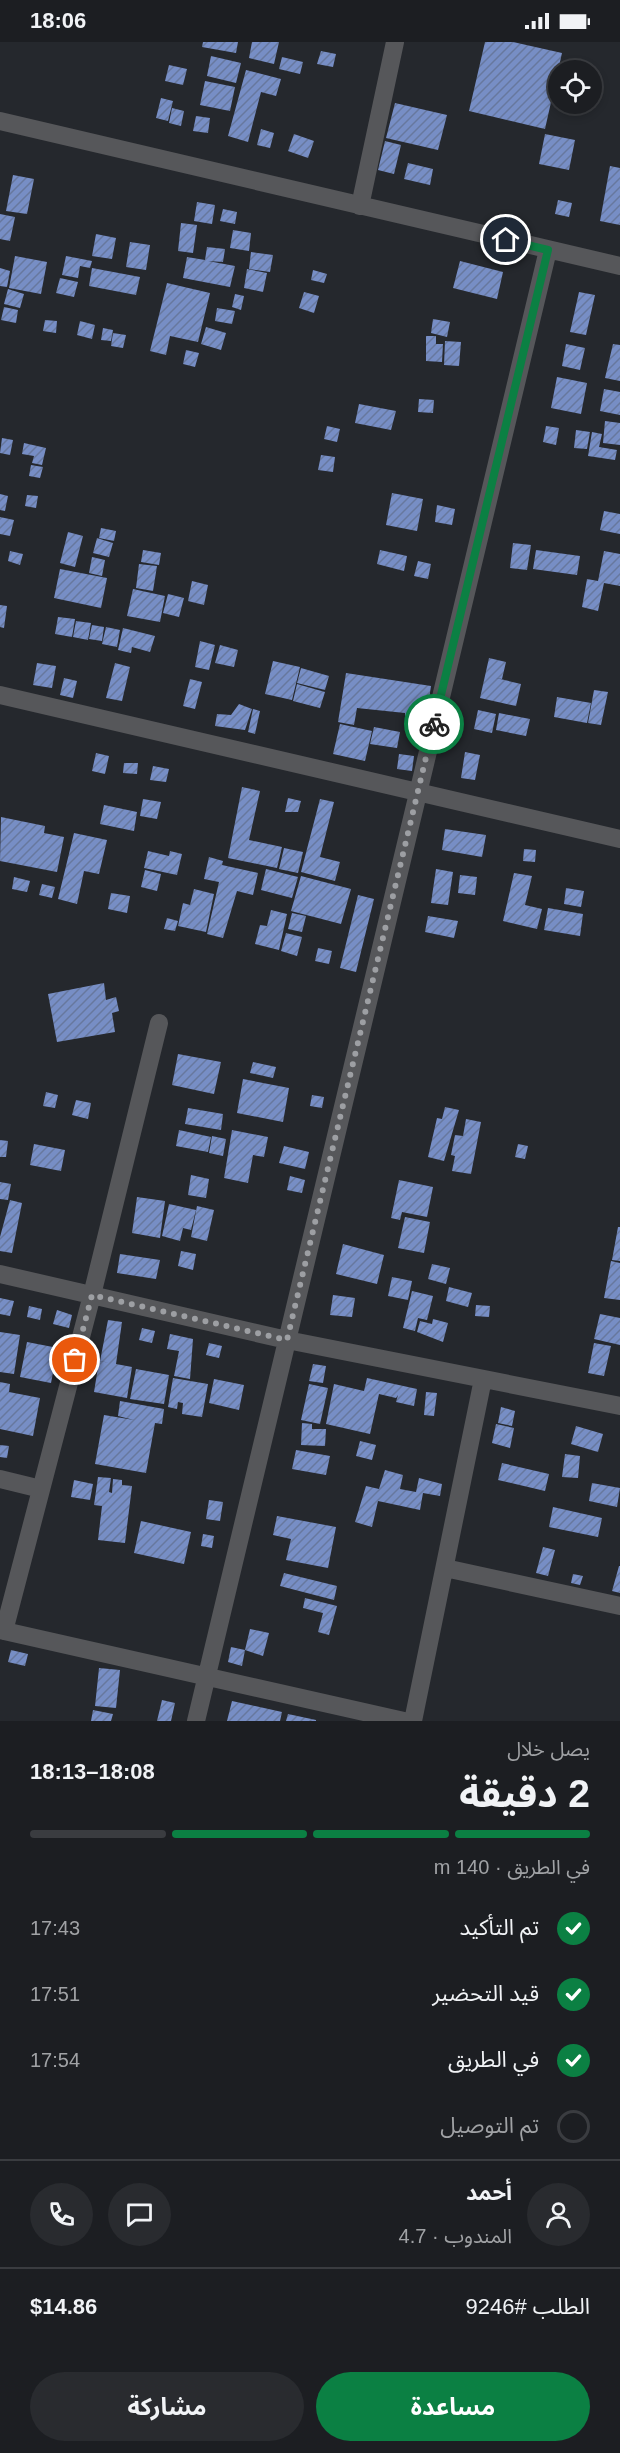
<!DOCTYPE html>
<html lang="ar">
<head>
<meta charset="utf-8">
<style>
	:root { --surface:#1c1e22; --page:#292b2f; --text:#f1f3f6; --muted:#a0a2a5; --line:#3a3c40; --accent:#0b8043 }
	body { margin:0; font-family:Helvetica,"Noto Sans Arabic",sans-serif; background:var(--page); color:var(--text); direction:rtl; height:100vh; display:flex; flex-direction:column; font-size:22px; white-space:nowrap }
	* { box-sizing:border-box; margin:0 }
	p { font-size:20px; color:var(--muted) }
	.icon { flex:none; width:33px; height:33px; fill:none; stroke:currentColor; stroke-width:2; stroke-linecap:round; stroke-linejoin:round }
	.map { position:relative; height:1679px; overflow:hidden; direction:ltr }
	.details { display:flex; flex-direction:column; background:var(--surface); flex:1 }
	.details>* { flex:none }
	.fabs { position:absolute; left:548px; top:18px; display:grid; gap:12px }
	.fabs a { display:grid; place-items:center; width:54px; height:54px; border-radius:50%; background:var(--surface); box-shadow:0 3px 9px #0003,0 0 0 2px var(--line); font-size:30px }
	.pin { position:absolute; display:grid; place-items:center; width:51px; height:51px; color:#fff; margin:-26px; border:3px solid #fff; border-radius:50%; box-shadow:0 2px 6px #0007 }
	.courier { position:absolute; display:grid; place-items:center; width:60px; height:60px; margin:-30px; border:4px solid #0b8043; border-radius:50%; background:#fff; color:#222; box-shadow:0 2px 8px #0007 }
	.overview em { font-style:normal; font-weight:700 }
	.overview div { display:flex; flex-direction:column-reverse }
	.overview { display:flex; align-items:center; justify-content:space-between; height:102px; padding:0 30px }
	h1 { font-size:39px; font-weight:700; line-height:45px }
	.bar { display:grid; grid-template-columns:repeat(4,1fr); gap:9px 6px; align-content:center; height:72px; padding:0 30px }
	.bar i { height:8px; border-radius:4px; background:var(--line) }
	.bar .on { background:var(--accent) }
	.bar p { grid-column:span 4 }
	.line { display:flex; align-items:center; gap:15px; padding:0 30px; border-top:2px solid var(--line) }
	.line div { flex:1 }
	.round { display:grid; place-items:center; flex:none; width:63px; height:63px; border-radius:32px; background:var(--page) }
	ol { padding:0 30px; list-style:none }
	li { display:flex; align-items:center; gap:18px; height:66px }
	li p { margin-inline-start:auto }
	li .icon { padding:6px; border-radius:50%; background:var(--accent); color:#fff; stroke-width:4 }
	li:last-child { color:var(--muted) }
	li i { width:33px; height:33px; border:3px solid var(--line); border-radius:50% }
	.cta { display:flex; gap:12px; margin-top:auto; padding:12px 30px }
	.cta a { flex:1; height:69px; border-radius:36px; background:var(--accent); color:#fff; font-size:24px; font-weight:700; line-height:69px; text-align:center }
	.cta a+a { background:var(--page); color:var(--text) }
	.status { display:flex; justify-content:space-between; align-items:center; height:42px; padding:0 30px; background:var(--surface); direction:ltr }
	.status svg { height:16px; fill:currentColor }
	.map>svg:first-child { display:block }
	.building { fill:url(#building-hatch) }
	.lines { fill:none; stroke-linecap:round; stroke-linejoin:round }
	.minor { stroke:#56575a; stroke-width:18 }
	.done { stroke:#9d9fa3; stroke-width:6; stroke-dasharray:0 10.8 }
	.route { stroke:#0b8043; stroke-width:8 }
</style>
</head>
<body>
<div class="status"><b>18:06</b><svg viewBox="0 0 49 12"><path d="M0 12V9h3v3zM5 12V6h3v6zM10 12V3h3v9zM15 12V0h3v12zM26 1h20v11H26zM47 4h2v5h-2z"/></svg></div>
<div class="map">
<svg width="620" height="1679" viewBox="0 0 620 1679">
	<defs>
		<pattern id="building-hatch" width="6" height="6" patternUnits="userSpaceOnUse" patternTransform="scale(1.5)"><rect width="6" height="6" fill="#778ec5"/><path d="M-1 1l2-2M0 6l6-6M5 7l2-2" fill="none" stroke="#67789e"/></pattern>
	</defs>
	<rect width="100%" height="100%" fill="#25282d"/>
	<path class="building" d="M203,0H238L236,11L202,5Z
		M252,0H279L274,22L249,16Z
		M485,0H513L562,11L545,87L469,69Z
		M321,9L336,12L333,25L317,22Z
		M211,14L241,21L236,41L207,34Z
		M282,15L303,20L300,32L279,27Z
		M169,23L187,27L183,43L165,39Z
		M246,28L281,37L276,54L261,50L248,100L228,94Z
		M205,39L235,45L230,69L200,63Z
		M161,56L173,59L168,79L156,76Z
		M395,61L447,73L438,108L386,96Z
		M172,66L184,69L181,84L169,81Z
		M196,74L210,76L208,91L193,89Z
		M261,87L274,91L270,106L257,103Z
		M294,92L314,99L308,116L288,109Z
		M545,92L575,98L569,128L539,122Z
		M385,99L401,103L394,132L378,128Z
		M408,121L433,127L430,143L404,137Z
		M610,124L620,126V183L600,179Z
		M13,133L34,137L27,172L6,169Z
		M558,158L572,161L569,175L555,172Z
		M197,160L215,163L212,182L194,179Z
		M223,167L237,170L235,182L220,179Z
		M0,172L15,175L10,199L0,197Z
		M181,181L197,183L193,211L178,209Z
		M233,188L251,191L249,209L230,206Z
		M96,192L116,196L112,217L92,214Z
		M130,200L150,203L146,228L126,225Z
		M207,205L225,207L223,220L208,219L235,224L230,245L183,236L187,215L205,218Z
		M251,210L273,213L270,230L249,227Z
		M15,214L47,220L41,252L9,246Z
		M66,214L92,219L90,226L80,224L78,236L62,233Z
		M460,219L503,230L497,257L453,246Z
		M0,226L10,229L7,245L0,244Z
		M92,226L140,235L136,253L89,244Z
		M247,227L267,231L263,250L244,246Z
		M313,228L327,232L324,241L311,238Z
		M60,236L78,240L74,255L56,251Z
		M167,241L210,251L198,300L170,294L166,313L150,309Z
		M8,247L24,252L20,266L4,262Z
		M304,250L319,254L314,271L299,266Z
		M579,250L595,253L586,293L570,290Z
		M235,252L244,254L241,268L232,265Z
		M4,265L18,268L16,281L1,278Z
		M217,266L235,269L232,282L215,279Z
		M433,277L450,280L447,295L431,291Z
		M45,278L57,279L56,291L43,289Z
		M80,279L95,283L92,297L77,293Z
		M206,285L226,291L221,308L201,302Z
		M103,286L113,288L111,299L101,298Z
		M113,291L126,293L123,306L111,304Z
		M426,294H436V302H443L442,320L426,319Z
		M445,299L461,300L459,324L444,323Z
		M566,302L585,306L580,328L562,324Z
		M613,302L620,303V339L605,336Z
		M186,308L199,311L195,325L183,322Z
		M557,335L587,341L581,372L551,366Z
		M604,347L620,350V373L600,369Z
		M419,357L434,358L433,371L418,370Z
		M359,362L396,369L391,388L355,381Z
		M605,379L620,381V403L603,401Z
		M327,384L340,387L337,400L324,397Z
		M546,384L559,386L556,403L543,400Z
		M576,388L590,390L587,407L574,406Z
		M592,390L602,392L599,405L617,408L615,418L588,414Z
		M2,396L13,398L10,413L0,411Z
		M24,401L46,406L42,423L32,421L34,414L22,412Z
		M321,413L335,415L333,430L318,428Z
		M31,423L43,425L40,436L29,434Z
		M392,451L423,457L417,489L386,483Z
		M0,452L8,454L5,469L0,468Z
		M27,453L38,454L36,466L25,464Z
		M437,463L455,467L452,483L435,480Z
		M604,469L620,472V492L600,488Z
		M0,475L14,478L10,494L0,492Z
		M101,486L116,489L114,499L99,496Z
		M68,490L83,494L75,525L60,521Z
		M97,496L113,501L109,515L93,511Z
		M513,501L531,503L527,528L510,526Z
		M143,508L161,511L159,523L141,520Z
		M380,508L407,514L404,529L377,522Z
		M536,508L580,514L577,533L533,527Z
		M10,509L23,512L20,523L8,519Z
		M604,509L620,512V544L604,541L598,569L582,565L587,537L598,539Z
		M92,515L105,518L102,534L89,531Z
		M418,519L431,522L428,537L414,534Z
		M139,522L157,524L153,549L136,546Z
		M60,527L107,536L101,566L54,556Z
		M192,539L208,543L204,563L188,559Z
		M133,547L165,554L160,580L127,574Z
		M168,552L184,556L179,575L163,571Z
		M0,563L7,564L4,586L0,585Z
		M58,575L75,577L72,595L55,592Z
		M76,579L91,581L88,598L73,595Z
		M92,583L104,585L102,599L89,597Z
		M106,585L120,588L117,605L102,602Z
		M123,586L155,594L150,610L132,605L131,611L118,608Z
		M200,599L215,603L209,628L195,625Z
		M220,603L238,608L234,625L215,621Z
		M489,616L506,620L502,637L496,636L521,642L516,664L480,656Z
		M273,619L300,625L292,658L265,652Z
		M37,621L56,624L52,646L33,643Z
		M115,621L130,625L122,659L106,656Z
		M301,626L329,634L325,648L297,641Z
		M346,631L431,644L426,678L405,675V671L357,666L354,683L338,680Z
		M64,636L77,639L73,656L60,653Z
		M190,637L202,640L195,667L183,664Z
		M297,642L325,650L320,666L293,659Z
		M594,648L608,650L601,683L588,681Z
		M557,655L591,661L587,681L554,675Z
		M239,662L252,667L245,688L215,684L217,672L231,673Z
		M253,667L260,669L255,692L248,690Z
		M478,668L496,672L492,691L474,687Z
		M499,671L530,677L526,694L496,688Z
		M340,682L372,689L365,719L333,712Z
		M374,685L400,690L397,706L370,702Z
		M465,710L480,713L475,738L461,736Z
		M96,711L109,714L105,732L92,729Z
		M399,712L414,714L412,729L397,727Z
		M124,721H138L137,732L123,731Z
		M153,724L169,727L166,740L150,738Z
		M242,745L260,749L249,798L282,805L277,826L228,816Z
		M288,756L301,759L298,770H285Z
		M143,757L161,760L157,777L140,774Z
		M320,757L334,760L320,815L340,820L335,839L301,830Z
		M104,763L137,770L134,789L100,782Z
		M1,775L45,784L44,791L64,795L57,830L0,819Z
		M445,787L486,793L482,815L442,808Z
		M74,791L107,798L99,832L84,829L77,862L58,857Z
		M284,806L303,810L298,831L279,827Z
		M524,807L536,808L535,820L523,819Z
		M148,809L169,814L170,809L182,812L177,833L144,826Z
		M209,815L223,819L222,823L258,831L253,853L237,849L223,896L207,892L219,840L204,837Z
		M266,827L298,835L292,856L261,848Z
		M436,827L453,830L448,863L431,861Z
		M145,828L161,832L157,849L141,845Z
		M514,831L532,834L525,863L542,867L537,887L503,879Z
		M460,833L477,835L475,853L458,851Z
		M301,834L351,847L341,882L291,869Z
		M14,835L30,839L27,850L12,847Z
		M42,842L55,845L52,856L39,853Z
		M566,846L584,849L581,865L564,862Z
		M194,847L214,852L206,890L178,884L183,861L190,863Z
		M111,851L130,854L127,871L108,867Z
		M358,853L374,857L356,930L340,926Z
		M548,866L583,872L580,894L544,888Z
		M271,868L287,872L279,908L255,902L260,883L267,884Z
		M292,871L306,874L302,890L288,887Z
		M428,874L458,879L454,896L425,890Z
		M167,876L178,879L175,889L164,887Z
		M286,891L302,895L297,914L281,909Z
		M318,906L332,909L329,922L315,919Z
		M104,941L106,958L116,955L119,969L112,971L115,990L57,1000L48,952Z
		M178,1012L221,1020L214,1052L172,1043Z
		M253,1020L276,1025L273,1036L250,1031Z
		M243,1037L289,1046L283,1080L237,1071Z
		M46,1050L58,1053L55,1066L43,1064Z
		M312,1053L324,1055L322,1066L310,1064Z
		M76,1058L91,1061L88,1077L72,1073Z
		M445,1065L459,1068L444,1119L428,1115L437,1076L442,1077Z
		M188,1066L223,1072L221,1088L185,1082Z
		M466,1077L481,1080L471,1132L452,1129L455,1114L451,1113L455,1093L463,1094Z
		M179,1088L211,1095L208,1110L176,1104Z
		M232,1088L268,1095L264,1115L253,1113L248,1141L224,1136Z
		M212,1094L226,1097L223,1114L209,1111Z
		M0,1098L8,1099L6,1115H0Z
		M34,1102L65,1108L61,1129L30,1123Z
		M518,1102L528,1104L525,1117L515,1115Z
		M284,1104L309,1110L305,1127L279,1121Z
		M191,1133L209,1137L206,1156L188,1153Z
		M290,1134L305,1138L302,1151L287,1148Z
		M399,1138L433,1145L427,1175L402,1170L400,1178L391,1176Z
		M0,1140L11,1142L8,1158L0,1157Z
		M137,1155L165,1159L160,1196L132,1191Z
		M10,1158L22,1161L12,1211L0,1209V1195Z
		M169,1162L196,1168L191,1188L183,1186L180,1199L162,1194Z
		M197,1164L214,1168L207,1199L191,1195Z
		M405,1175L430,1180L424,1211L398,1206Z
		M618,1185H620V1219L612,1218Z
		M343,1202L384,1213L377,1242L336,1232Z
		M181,1209L196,1212L193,1228L178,1224Z
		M120,1212L160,1218L156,1237L117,1231Z
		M611,1219L620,1221V1258L604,1256Z
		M432,1222L450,1226L446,1242L428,1237Z
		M392,1235L412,1239L408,1258L388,1254Z
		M449,1245L472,1251L468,1265L446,1259Z
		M412,1249L433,1254L427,1278L418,1276L415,1289L403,1286Z
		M333,1253L355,1256L352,1275L330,1273Z
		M0,1256L14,1259L10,1274L0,1272Z
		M476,1263L490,1264L489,1275L475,1274Z
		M29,1264L42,1267L40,1278L27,1275Z
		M57,1268L72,1273L69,1286L53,1282Z
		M600,1272L620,1276V1303L594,1297Z
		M433,1277L448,1281L443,1300L417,1290L420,1279L432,1282Z
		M108,1278L122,1280L116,1322L132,1325L127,1356L94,1350L99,1319L110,1321L100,1319Z
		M142,1286L155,1289L152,1301L139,1298Z
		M0,1290L20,1293L14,1332L0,1330Z
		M170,1292L193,1297L190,1337L174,1334L179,1309L167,1307Z
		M27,1300L58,1306L51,1341L20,1335Z
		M209,1301L222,1304L219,1316L206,1313Z
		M594,1301L611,1304L604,1334L588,1331Z
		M313,1322L326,1324L323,1341L309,1339Z
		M136,1327L169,1333L164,1362L130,1357Z
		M173,1336L208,1342L202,1375L182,1372L183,1361L178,1360L177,1367L168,1365Z
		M367,1336L417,1347L414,1364L396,1360L398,1353L396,1356L379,1352L370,1392L326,1382L334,1342L364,1349Z
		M214,1337L244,1343L239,1368L209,1361Z
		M0,1340L10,1342L9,1350L40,1356L33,1394L0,1387Z
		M309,1342L328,1346L320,1382L301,1378Z
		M426,1350L437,1351L434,1374L424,1373Z
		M120,1359L164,1367L162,1382L155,1381L146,1431L95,1422L104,1373L134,1378L118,1374Z
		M501,1365L515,1369L512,1384L498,1381Z
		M302,1381L312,1382V1387H326L325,1404L301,1403Z
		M496,1382L514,1386L510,1406L492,1401Z
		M576,1384L603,1392L598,1410L571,1402Z
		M360,1399L376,1403L372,1418L356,1414Z
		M0,1403L9,1404L7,1416L0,1415Z
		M296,1408L330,1414L326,1433L292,1427Z
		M565,1412L580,1414L578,1436L562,1435Z
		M502,1421L549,1432L545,1449L498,1438Z
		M385,1428L403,1433L400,1447L416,1450L419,1436L442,1442L440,1454L423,1451L420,1468L378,1459L372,1485L355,1480L366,1444L379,1447Z
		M98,1435L111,1436L109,1450L112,1451L113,1437L122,1438V1443L132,1444L125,1501L98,1498L102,1464L94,1463Z
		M74,1438L93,1442L90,1458L71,1455Z
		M592,1441L620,1446L617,1465L589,1459Z
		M209,1458L223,1460L220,1479L206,1477Z
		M553,1465L602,1476L598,1495L549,1485Z
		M277,1474L336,1485L328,1526L286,1518L291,1497L273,1493Z
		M141,1479L191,1490L184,1522L134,1511Z
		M203,1492L214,1494L212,1506L201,1504Z
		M543,1505L555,1508L548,1534L536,1531Z
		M619,1524H620V1551L612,1549Z
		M284,1531L337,1544L334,1558L280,1544Z
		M573,1532L583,1534L580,1543L571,1541Z
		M305,1556L337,1564L329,1593L318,1590L323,1571L303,1566Z
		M250,1587L269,1591L263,1614L245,1608Z
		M231,1605L245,1608L242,1624L228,1620Z
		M11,1608L28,1612L25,1624L8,1620Z
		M99,1626L120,1628L116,1666L95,1664Z
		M162,1658L175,1661L171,1679H157Z
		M232,1659L282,1670L280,1679H227Z
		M93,1668L113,1672L111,1679H91Z
		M288,1672L316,1678V1679H286Z"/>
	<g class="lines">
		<path class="minor" d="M0,79L620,224
			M360,164L395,0
			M0,653L620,797
			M0,1232L287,1298L620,1364
			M0,1437L41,1447
			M445,1526L620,1564
			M0,1588L404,1679
			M4,1589L92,1253L159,981
			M196,1679L548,208
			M413,1679L483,1337"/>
	</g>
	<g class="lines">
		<path class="done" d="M75,1318L92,1253L287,1298L434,682"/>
		<path class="route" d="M434,682L548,208L506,198"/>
	</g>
</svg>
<div class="fabs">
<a><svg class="icon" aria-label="locate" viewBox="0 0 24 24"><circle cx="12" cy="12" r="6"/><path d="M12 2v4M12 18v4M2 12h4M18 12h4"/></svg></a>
</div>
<div class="pin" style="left:75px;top:1318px;background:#ea580c"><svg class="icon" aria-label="bag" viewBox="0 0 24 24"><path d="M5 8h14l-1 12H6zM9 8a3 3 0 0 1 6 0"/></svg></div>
<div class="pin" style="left:506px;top:198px;background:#1f2937"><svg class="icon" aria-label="home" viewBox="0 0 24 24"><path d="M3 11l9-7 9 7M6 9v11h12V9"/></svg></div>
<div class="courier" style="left:434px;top:682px"><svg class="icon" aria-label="bike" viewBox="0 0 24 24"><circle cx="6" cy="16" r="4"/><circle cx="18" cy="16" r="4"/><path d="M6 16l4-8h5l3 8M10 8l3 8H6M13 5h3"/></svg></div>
</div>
<section class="details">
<div class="overview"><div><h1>2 دقيقة</h1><p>يصل خلال</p></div><em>18:08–18:13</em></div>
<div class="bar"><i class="on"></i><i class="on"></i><i class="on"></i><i></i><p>في الطريق · 140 m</p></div>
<ol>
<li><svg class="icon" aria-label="check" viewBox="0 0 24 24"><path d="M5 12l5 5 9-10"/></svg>تم التأكيد<p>17:43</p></li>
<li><svg class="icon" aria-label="check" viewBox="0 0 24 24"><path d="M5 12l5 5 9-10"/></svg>قيد التحضير<p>17:51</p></li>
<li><svg class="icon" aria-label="check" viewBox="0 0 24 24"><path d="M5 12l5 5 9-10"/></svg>في الطريق<p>17:54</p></li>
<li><i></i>تم التوصيل</li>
</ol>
<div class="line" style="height:108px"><a class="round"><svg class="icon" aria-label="person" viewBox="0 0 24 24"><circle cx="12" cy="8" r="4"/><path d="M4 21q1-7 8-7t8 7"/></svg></a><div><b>أحمد</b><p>المندوب · 4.7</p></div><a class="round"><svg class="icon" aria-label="chat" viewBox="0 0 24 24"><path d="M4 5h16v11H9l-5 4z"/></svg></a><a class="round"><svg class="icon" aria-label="phone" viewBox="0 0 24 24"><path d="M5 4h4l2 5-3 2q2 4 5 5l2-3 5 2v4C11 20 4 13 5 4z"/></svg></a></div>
<div class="line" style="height:78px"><div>الطلب #9246</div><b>$14.86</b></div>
<div class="cta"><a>مساعدة</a><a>مشاركة</a></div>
</section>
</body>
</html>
